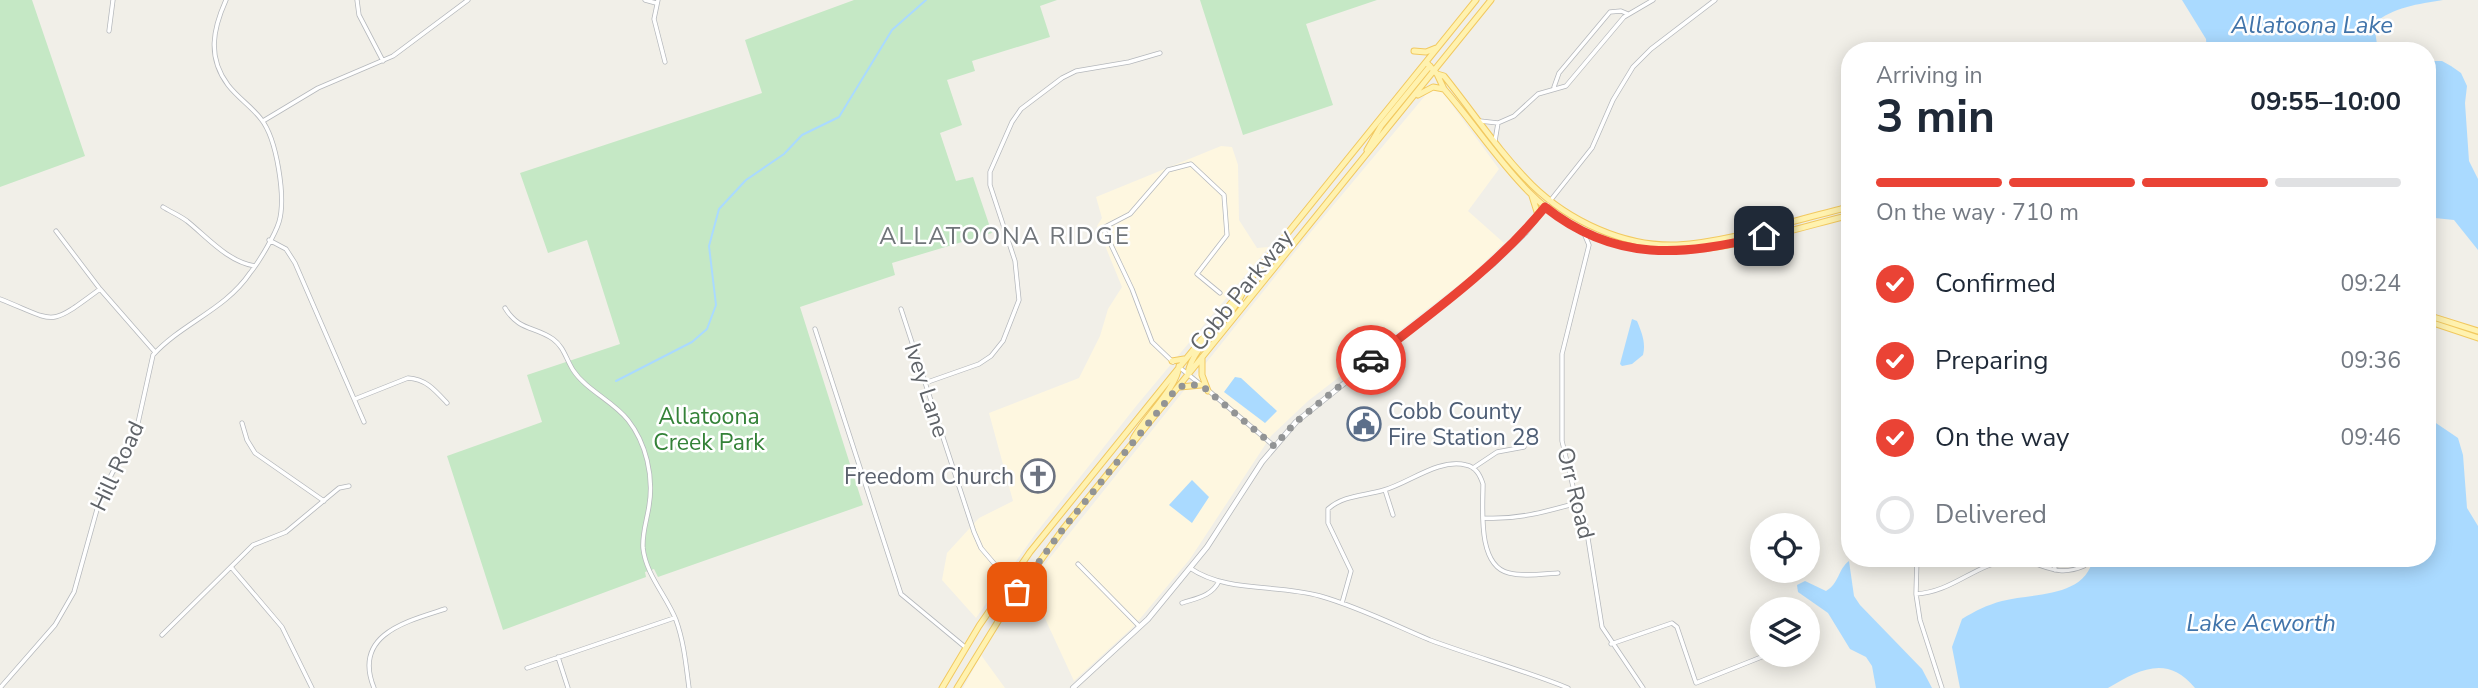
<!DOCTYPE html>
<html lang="en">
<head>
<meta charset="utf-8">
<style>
	:root { --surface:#fff; --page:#f2f2f3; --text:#1f2937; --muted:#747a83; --line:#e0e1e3; --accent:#ea4335 }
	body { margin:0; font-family:"Nunito Sans",sans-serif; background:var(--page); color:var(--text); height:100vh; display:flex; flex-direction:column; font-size:26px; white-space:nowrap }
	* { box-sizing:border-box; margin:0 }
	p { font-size:23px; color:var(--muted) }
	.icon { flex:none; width:38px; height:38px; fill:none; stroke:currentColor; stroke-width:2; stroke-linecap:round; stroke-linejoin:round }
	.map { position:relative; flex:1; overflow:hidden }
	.panel { position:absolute; left:1841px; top:42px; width:595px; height:525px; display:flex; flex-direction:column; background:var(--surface); border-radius:28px; box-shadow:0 4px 18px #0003 }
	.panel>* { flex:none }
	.fabs { position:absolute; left:1750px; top:513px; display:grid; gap:14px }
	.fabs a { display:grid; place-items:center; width:70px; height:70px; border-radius:50%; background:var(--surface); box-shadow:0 4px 18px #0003; font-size:35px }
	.pin { position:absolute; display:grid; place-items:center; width:60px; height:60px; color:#fff; margin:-30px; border-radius:14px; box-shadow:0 4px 10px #0006 }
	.courier { position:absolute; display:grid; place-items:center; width:70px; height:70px; margin:-35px; border:5px solid #ea4335; border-radius:50%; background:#fff; color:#222; box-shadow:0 2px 9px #0007 }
	.headline em { font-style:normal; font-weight:700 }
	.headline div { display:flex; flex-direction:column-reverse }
	.headline { display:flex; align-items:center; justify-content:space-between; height:119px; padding:0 35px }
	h1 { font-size:46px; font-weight:700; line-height:52px }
	.bar { display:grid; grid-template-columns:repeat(4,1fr); gap:10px 7px; align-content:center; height:84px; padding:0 35px }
	.bar i { height:9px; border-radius:5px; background:var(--line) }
	.bar .selected { background:var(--accent) }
	.bar p { grid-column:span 4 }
	ol { padding:0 35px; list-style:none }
	li { display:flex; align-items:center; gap:21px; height:77px }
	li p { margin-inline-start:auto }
	li .icon { padding:7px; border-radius:50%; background:var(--accent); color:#fff; stroke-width:4 }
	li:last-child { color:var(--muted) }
	li i { width:38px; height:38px; border:4px solid var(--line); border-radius:50% }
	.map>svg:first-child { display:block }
	.commercial { fill:#fef7e0 }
	.green { fill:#c5e8c5 }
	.water { fill:#aadaff }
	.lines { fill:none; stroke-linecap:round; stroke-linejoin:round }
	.stream { stroke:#aadaff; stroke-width:2 }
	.minor-casing { stroke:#b5b8bc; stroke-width:5 }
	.tertiary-casing { stroke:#b5b8bc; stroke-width:6 }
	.primary-casing { stroke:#f2c960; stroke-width:7 }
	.minor { stroke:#fff; stroke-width:3.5 }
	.tertiary { stroke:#fff; stroke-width:4.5 }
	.primary { stroke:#fff2af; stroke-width:5 }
	.done { stroke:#929495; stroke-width:7; stroke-dasharray:0 12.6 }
	.route { stroke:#ea4335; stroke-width:9 }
	.labels { text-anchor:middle; stroke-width:5; stroke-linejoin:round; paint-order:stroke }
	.street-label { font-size:23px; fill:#5f6368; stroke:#fff }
	.service-label { font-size:23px; fill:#4e5e75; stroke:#fff; text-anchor:start }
	.park-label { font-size:23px; fill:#348238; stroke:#fff }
	.worship-label { font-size:23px; fill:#5b616d; stroke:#fff; text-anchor:end }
	.water-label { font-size:24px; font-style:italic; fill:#4174aa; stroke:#fff }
	.neighbourhood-label { font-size:24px; letter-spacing:2px; fill:#70757a; stroke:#fff }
</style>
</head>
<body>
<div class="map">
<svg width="2478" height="688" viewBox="0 0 2478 688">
	<rect width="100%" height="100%" fill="#f1efe8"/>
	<path class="commercial" d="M1433,89L1441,90L1499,169L1468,211L1504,243L1470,276L1308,401L1271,436L1190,559L1133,627L1074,681L1029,584L1310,233L1429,91Z
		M1221,146L1232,147L1238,165L1239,220L1257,248L1269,247L1137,405L1036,533L976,618L942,580L947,553L979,518L1013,501L989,413L1079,378L1100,336L1108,309L1122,287L1097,226L1102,218L1096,197Z
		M981,655L1005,688H963Z"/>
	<path class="green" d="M0,0H32L85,156L0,187Z
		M854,0H1057L1040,6L1050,37L972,61L975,71L947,80L962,125L940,133L956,181L973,177L992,233L892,263L895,275L800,307L863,505L658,577L654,569L645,572L646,577L503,630L447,456L542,422L527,375L620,344L587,240L548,253L520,173L762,93L745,40Z
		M1200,0H1377L1306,24L1333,105L1243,135Z"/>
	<path class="water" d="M2182,0H2443C2419,4 2392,7 2374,24L2378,51H2207L2206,39Z
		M2431,61H2442L2451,66L2461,73L2467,86L2465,103L2469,161L2478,179V250L2454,220L2435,218L2427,226V63Z
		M1632,319L1637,321C1642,333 1646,343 1643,355L1632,364L1622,366L1620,364Z
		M1235,377L1241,378L1277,411L1265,423L1224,392Z
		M2427,417L2458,438L2463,455L2467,508L2478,526V688H2195C2167,654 2139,670 2108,688H1960L1952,647L1962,619C1975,611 1987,605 2002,601C2033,593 2086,598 2093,558H2427Z
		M1192,480L1209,497L1192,523L1169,505Z
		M1849,561L1854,596L1860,605L1922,669L1932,688H1876L1872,666L1866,657L1850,649L1828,613L1798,592L1797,585L1805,581L1826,591C1839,584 1838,569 1849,561Z"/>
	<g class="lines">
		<path class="stream" d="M616,381L692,342L707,329L716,305L709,246L719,209L746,180L784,154L802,135L839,117L892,30L926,0"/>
		<defs>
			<path id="minor" d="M357,0L359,15L383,61
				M645,0L656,3
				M658,0L654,19L665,62
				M109,31L113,0
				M1554,87L1559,73L1610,12L1621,11L1628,14
				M263,121L318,88L393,56L468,0
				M1480,121L1498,123L1514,116L1538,94L1566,86L1624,17L1653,0
				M1495,141L1498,123
				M1550,201L1592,148L1613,100L1633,67L1651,49L1715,0
				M163,207C171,212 179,215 187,221C207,237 228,262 255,266
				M1842,208L1850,237
				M56,231L100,289
				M1583,231L1589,245L1562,354V441L1577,503L1586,526L1602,627L1643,688
				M269,240L286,249L295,263L364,422
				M0,299C58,322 47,328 100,289L155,352
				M505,308C519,331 534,326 553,339C564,347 566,359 573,370C586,390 613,401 628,420C646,443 654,476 649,506C647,520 642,533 643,548C646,575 666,595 676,620C684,642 686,665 689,688
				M901,309L974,532L981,548L1009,581
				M815,329L901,594L965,647
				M1173,362L1152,342L1132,289L1103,228L1130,214L1168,170L1191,164L1224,195L1227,235L1197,274L1220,293
				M1179,367L1200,384
				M925,383L979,364L991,356L1003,341L1019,300L1015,261L990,185V172L1012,122L1021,109L1062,78L1076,71L1129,62L1160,53
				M1209,391L1274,446
				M355,399L408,378C426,379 435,390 447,403
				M242,423L247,440L255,453L324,501
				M1473,468L1497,452L1524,447
				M1385,490L1393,515
				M1483,518C1516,520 1545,512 1577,503
				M1917,558L1916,594L1920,620L1942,688
				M2054,558L2055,570
				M1078,564L1139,626
				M231,567L282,627L312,688
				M1190,568C1226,593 1279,584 1320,596C1359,607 1394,625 1430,640C1476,657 1523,670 1568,688
				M1916,594C1953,592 1976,563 2011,560C2039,558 2052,580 2084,566
				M1182,603C1197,598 1212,596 1219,581
				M1342,603L1351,571L1328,523V509C1344,495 1364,496 1384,490C1409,483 1439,458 1466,465C1476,467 1480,475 1483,484C1483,508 1477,566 1509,573C1524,577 1542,574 1558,573
				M162,635L253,545L286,532L339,488L349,486
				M1611,644L1672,623L1677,627L1696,683L1764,656
				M558,657L568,688
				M527,668L674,618
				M0,688L55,625L74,592L101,495L138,423L153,355C182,323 225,310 250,273C259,262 275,235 279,222C286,198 277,139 261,119C252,107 238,98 228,85C207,57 213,29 226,0
				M374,688C352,634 408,621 445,609"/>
			<path id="tertiary" d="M1073,688L1148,619L1207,547L1262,462L1296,422L1493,264L1526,232L1547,205"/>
			<path id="primary" d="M1414,51L1426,52L1436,48
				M1426,62L1437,74L1444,76C1473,112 1499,152 1532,185C1569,221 1624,247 1677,245C1732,242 1796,219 1850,207
				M1437,74L1444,89C1473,122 1497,160 1529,192C1624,288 1737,244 1850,215
				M1418,95L1433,87L1444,89
				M1367,150L1381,126L1430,66
				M1532,196L1538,215
				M2427,315L2478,331
				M2427,321L2478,338
				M1202,357V375L1208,391
				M1172,361L1184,359
				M1188,373C1193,343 1234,319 1244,289
				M1180,387L1201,385
				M1133,439C1144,418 1177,388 1179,366
				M942,688L979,626L1030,552L1476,0
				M957,688L1005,610L1063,529L1491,0"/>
		</defs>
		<use href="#minor" class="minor-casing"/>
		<use href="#tertiary" class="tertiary-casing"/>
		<use href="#primary" class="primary-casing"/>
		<use href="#minor" class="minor"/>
		<use href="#tertiary" class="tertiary"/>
		<use href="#primary" class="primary"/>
	</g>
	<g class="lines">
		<path class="done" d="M1017,592L1063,529L1177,388L1186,385H1201L1274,446L1296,422L1371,360"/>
		<path class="route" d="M1371,360C1433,312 1496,267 1545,207C1615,263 1683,256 1764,236"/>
	</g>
	<defs>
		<symbol id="civic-ring" viewBox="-11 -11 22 22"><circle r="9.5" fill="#fff" stroke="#5c6f8a" stroke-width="1.5"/><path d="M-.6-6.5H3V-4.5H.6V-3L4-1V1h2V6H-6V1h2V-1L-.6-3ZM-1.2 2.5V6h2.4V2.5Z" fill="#5c6f8a"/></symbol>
		<symbol id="church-ring" viewBox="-11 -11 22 22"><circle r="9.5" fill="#fff" stroke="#6b7280" stroke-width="1.5"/><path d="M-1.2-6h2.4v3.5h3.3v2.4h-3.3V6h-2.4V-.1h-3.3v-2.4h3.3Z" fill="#6b7280"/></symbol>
	</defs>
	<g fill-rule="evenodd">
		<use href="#civic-ring" x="1345" y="405" width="38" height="38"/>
		<use href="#church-ring" x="1019" y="457" width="38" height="38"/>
	</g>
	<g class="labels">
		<g class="street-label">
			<text transform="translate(1241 290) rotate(-51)" y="8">Cobb Parkway</text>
			<text transform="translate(927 390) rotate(72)" y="8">Ivey Lane</text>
			<text transform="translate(117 466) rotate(-65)" y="8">Hill Road</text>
			<text transform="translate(1576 493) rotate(76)" y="8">Orr Road</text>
		</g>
		<g class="service-label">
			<text x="1388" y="419">Cobb County<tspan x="1388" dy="26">Fire Station 28</tspan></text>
		</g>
		<g class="park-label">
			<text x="709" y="424">Allatoona<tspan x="709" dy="26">Creek Park</tspan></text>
		</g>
		<g class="worship-label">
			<text x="1014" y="484">Freedom Church</text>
		</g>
		<g class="water-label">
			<text x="2312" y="33">Allatoona Lake</text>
			<text x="2261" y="631">Lake Acworth</text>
		</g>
		<g class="neighbourhood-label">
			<text x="1005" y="244">ALLATOONA RIDGE</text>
		</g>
	</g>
</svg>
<div class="fabs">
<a><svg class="icon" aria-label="locate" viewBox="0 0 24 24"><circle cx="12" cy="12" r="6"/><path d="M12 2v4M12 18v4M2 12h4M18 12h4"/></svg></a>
<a><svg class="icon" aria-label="layers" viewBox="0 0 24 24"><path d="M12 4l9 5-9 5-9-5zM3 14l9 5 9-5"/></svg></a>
</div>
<div class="pin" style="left:1017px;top:592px;background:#ea580c"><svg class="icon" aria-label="bag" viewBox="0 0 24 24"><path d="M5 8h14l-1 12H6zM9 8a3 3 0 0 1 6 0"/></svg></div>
<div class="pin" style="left:1764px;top:236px;background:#1f2937"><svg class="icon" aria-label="home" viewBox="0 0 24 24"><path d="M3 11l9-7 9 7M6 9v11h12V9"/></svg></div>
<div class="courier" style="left:1371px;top:360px"><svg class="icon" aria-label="car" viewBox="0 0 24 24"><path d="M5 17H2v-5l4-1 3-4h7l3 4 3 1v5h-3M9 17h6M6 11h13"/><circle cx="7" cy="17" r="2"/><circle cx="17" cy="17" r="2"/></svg></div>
<section class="panel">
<div class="headline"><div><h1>3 min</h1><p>Arriving in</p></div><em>09:55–10:00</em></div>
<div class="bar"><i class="selected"></i><i class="selected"></i><i class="selected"></i><i></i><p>On the way · 710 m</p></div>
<ol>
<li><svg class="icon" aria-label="check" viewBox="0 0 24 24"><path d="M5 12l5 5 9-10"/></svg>Confirmed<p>09:24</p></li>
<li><svg class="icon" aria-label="check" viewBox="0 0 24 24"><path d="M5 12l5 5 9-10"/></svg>Preparing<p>09:36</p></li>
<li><svg class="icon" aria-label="check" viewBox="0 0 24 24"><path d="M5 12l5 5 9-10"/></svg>On the way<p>09:46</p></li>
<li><i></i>Delivered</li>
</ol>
</section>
</div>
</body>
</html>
